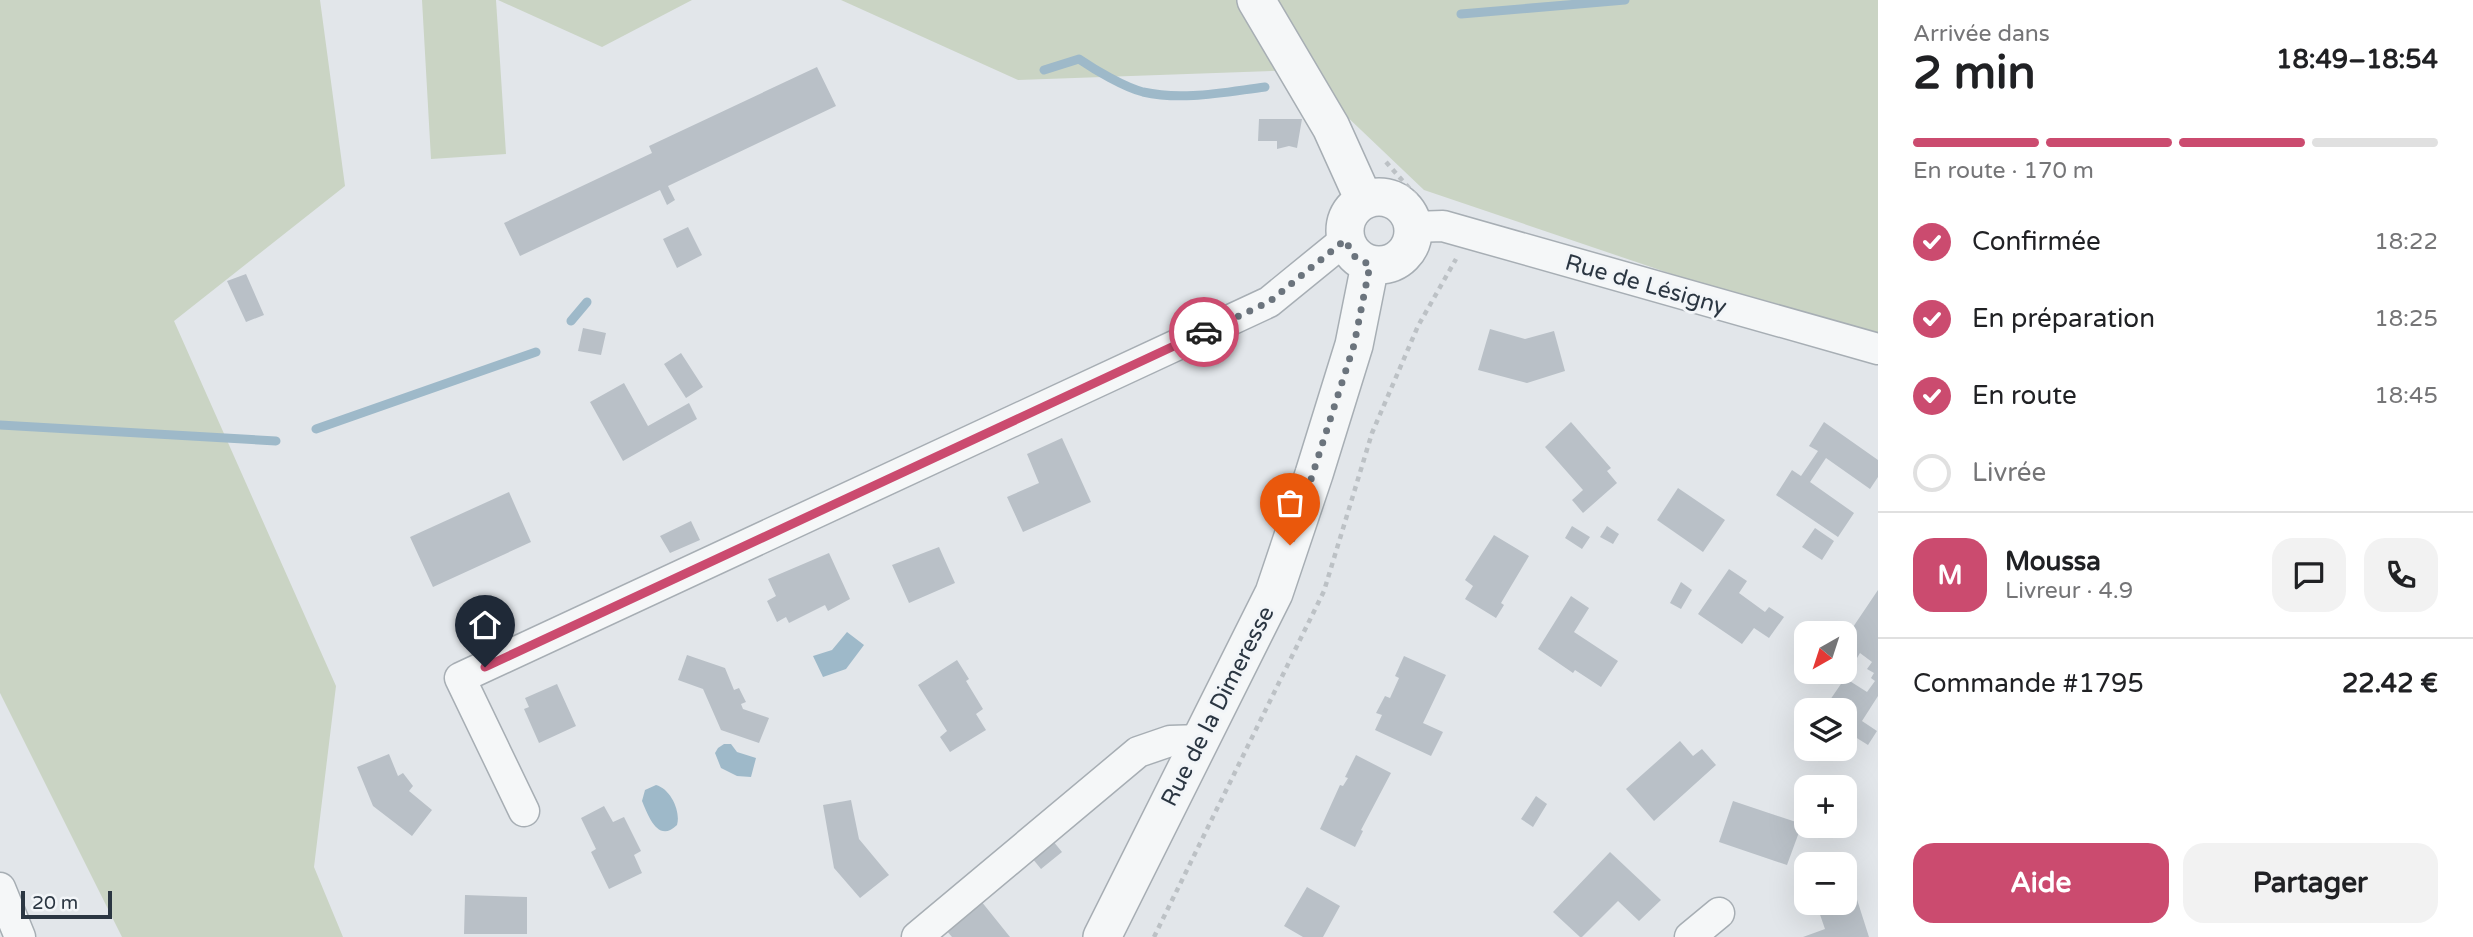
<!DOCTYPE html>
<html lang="fr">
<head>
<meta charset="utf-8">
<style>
	:root { --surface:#fff; --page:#f2f2f2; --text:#202124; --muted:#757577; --line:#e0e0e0; --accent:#cb4b6f }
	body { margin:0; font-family:"Varela Round",sans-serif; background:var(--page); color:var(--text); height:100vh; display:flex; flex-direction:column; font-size:26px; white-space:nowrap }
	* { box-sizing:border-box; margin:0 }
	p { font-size:23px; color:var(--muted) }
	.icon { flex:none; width:38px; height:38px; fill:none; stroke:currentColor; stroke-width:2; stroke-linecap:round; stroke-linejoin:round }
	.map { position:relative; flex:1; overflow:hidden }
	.details { display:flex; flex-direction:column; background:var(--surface); width:595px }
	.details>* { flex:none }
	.needle { width:46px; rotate:219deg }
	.tools { position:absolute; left:1794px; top:621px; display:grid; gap:14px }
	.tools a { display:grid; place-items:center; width:63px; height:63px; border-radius:14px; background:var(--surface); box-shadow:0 7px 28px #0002; font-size:35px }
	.scale { position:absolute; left:21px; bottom:18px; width:91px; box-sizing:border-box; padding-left:7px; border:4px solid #2b3642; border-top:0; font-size:19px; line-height:24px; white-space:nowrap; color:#2b3642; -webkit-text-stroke:5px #f2f5f8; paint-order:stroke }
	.pin { position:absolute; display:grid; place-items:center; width:60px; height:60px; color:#fff; margin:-72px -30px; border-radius:50% 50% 50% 0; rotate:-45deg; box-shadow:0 0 7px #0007 }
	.pin .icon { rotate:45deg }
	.courier { position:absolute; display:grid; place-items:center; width:70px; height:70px; margin:-35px; border:5px solid #cb4b6f; border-radius:50%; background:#fff; color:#222; box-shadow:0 2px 9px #0007 }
	.summary em { font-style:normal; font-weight:700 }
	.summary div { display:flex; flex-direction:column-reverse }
	.summary { display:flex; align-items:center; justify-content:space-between; height:119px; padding:0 35px }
	h1 { font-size:46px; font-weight:700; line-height:52px }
	.bar { display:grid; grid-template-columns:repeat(4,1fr); gap:10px 7px; align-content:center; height:84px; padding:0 35px }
	.bar i { height:9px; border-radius:5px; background:var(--line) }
	.bar .current { background:var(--accent) }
	.bar p { grid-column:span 4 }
	.line { display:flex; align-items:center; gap:18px; padding:0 35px; border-top:2px solid var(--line) }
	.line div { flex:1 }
	.round { display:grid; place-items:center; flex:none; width:74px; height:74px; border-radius:21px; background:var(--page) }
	ol { padding:0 35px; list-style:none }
	li { display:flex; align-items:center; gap:21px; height:77px }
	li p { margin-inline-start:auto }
	li .icon { padding:7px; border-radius:50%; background:var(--accent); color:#fff; stroke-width:4 }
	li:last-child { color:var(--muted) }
	li i { width:38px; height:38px; border:4px solid var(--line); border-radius:50% }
	.cta { display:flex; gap:14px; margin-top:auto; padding:14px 35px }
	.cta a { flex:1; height:80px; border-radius:21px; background:var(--accent); color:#fff; font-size:28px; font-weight:700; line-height:80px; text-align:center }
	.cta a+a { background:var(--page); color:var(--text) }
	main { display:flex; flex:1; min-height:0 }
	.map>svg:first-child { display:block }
	.green { fill:#cad4c4 }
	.water { fill:#9eb9c9 }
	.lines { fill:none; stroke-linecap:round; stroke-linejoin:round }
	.stream { stroke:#9eb9c9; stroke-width:9 }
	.building { fill:#b9c0c7 }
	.minor-casing { stroke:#a7aeb4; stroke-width:33 }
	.tertiary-casing { stroke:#a7aeb4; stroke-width:40 }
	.path { stroke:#bcc1c5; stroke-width:4.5; stroke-dasharray:5 5; stroke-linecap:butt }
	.minor { stroke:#f5f7f8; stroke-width:30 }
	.tertiary { stroke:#f5f7f8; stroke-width:37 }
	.done { stroke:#6b747d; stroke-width:7; stroke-dasharray:0 12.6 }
	.route { stroke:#cb4b6f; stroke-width:9 }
	.labels { text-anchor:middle; stroke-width:6; stroke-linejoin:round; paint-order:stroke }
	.street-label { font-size:23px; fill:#2b3642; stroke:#f2f5f8 }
</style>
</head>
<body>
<main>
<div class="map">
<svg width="1878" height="937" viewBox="0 0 1878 937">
	<rect width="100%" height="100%" fill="#e2e6ea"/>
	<path class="green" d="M0,0H320L345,186L174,321L336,686L314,867L343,937H122L0,693Z
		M422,0H496L506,154L431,159Z
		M498,0H692L602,47Z
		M841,0H1878V344L1424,190L1298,70L1018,80Z"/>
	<path class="water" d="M847,632L864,645L846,669L823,677L813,656L832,650Z
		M724,744H731L737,752L756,758L751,777L737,776L721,768L715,753L718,748Z
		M656,785C671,789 681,812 677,825C658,844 648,815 642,801L645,790Z"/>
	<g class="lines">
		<path class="stream" d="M1461,14L1625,0
			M1044,70L1079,59C1095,70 1124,87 1143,92C1183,101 1225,92 1265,87
			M571,321L587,302
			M0,425L276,441
			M316,429L536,352"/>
	</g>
	<path class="building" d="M817,67L836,106L668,186L675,200L667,205L660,190L520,256L504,223L652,153L649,146Z
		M1259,119H1302L1297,148L1289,146L1277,149V141H1258Z
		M688,227L702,255L677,268L663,239Z
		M246,274L264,315L246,322L227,281Z
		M583,328L606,333L601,355L578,351Z
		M1490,329L1525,339L1554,331L1565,371L1527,383L1478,370Z
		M681,353L703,387L686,398L664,364Z
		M624,383L648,426L689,403L697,419L623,461L590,402Z
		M1571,422L1611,468L1607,471L1617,483L1583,513L1572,500L1583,490L1545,447Z
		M1824,422L1878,460V477L1870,489L1826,458L1810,482L1854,513L1838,537L1776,495L1792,470L1801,476L1818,451L1809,446Z
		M1062,438L1091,502L1023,532L1007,497L1039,483L1027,454Z
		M1678,488L1725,520L1703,552L1657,520Z
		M509,492L531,542L433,587L410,537Z
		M691,521L700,540L670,553L660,536Z
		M1572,526L1590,537L1582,549L1565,538Z
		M1607,526L1619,534L1613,544L1600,537Z
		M1815,528L1834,541L1822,560L1802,547Z
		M1494,535L1529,556L1501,603L1504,605L1496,618L1465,599L1473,586L1465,580Z
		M939,547L955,583L909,603L892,565Z
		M829,553L850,599L828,611L825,605L789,623L786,617L777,622L767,601L776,596L768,579Z
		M1729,569L1747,581L1739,593L1765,612L1769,607L1784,617L1769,638L1754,628L1742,644L1698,614Z
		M1681,582L1692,590L1681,609L1670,603Z
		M1878,590V696L1862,721L1877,731L1868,745L1844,730V710H1818L1827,698L1830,700L1845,678L1867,692L1875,681L1871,678L1874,673L1867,669L1872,662L1860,653L1857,658L1844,649V634L1847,636Z
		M1571,596L1589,608L1574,632L1618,661L1601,687L1575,670L1573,673L1538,649Z
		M687,655L725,668L734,690L739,688L746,702L741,704L743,709L769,718L759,743L721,730L703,689L678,680Z
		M1404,656L1446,675L1423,723L1443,732L1431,756L1375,730L1382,715L1376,713L1385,696L1390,698L1399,678L1395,676Z
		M957,660L969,679L966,681L983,709L976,714L986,730L950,752L940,737L947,731L918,685Z
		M557,684L576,726L539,743L524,709L529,707L525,698Z
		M1680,741L1693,756L1702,749L1716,765L1654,821L1626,789Z
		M389,754L398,776L403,773L413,786L409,791L432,810L412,836L373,806L357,767Z
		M1356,755L1391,773L1361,830L1363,831L1355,847L1320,829L1340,785L1343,786L1348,778L1345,777Z
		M1536,796L1547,804L1533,827L1521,819Z
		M851,800L859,839L889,875L860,898L834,868L823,805Z
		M1733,801L1802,824L1787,865L1719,842Z
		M604,806L613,822L624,817L641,851L634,855L642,873L609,889L591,852L596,849L581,818Z
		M1053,841L1062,852L1041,869L1032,858Z
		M1610,852L1661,900L1639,921L1618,901L1582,937H1580L1553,912Z
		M1842,858L1844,864H1825Z
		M1845,862L1869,937H1803L1825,929L1816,903H1844Z
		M1307,887L1340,906L1323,937H1303L1284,926Z
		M465,895L527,897V934H464Z
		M981,901L1010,937H952L946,930Z"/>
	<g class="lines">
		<defs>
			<path id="minor" d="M1413,227L1443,226L1878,349
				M524,811L460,678L1269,302L1345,240
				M0,888L20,937
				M917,937L1138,752L1170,741L1201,740
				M1690,937L1719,913"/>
			<path id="tertiary" d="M1256,0L1331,127L1364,200
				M1345 231a34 34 0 1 1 68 0a34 34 0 1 1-68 0Z
				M1102,937L1274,593L1314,474L1354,345L1370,265"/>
		</defs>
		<use href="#minor" class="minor-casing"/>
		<use href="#tertiary" class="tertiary-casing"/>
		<path class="path" d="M1386,162L1417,197
			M1154,937L1324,591L1372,433L1418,326L1456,259"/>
		<use href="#minor" class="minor"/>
		<use href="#tertiary" class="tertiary"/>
	</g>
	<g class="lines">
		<path class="done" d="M1204,332L1269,302L1345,240L1354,256L1370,265L1354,345L1290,545"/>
		<path class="route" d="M485,667L1204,332"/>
	</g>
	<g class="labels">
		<g class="street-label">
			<text transform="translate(1646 284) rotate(16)" y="8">Rue de Lésigny</text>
			<text transform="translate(1217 706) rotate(-63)" y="8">Rue de la Dimeresse</text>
		</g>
	</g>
</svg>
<div class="tools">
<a><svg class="needle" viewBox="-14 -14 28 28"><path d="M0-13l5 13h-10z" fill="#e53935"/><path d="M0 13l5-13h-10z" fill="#757577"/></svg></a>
<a><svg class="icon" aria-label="layers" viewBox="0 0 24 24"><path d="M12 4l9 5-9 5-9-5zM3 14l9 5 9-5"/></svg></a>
<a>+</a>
<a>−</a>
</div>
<div class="scale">20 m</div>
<div class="pin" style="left:1290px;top:545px;background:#ea580c"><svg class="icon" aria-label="bag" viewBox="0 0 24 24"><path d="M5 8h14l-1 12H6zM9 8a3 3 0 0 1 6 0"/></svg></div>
<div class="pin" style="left:485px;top:667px;background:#1f2937"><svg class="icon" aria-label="home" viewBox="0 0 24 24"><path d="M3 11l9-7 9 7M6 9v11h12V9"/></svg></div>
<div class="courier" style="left:1204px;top:332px"><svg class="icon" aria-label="car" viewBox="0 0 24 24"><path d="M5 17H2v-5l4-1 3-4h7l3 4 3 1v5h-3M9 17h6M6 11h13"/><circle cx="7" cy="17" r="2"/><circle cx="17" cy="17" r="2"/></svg></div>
</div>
<section class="details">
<div class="summary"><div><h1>2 min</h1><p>Arrivée dans</p></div><em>18:49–18:54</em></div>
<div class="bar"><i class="current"></i><i class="current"></i><i class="current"></i><i></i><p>En route · 170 m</p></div>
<ol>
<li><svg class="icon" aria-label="check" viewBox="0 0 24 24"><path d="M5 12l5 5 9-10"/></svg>Confirmée<p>18:22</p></li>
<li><svg class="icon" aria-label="check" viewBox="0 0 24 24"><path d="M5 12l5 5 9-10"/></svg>En préparation<p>18:25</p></li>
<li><svg class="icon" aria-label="check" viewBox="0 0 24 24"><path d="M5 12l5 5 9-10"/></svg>En route<p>18:45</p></li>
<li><i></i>Livrée</li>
</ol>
<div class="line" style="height:126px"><b class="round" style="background:var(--accent);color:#fff">M</b><div><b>Moussa</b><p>Livreur · 4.9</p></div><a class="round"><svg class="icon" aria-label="chat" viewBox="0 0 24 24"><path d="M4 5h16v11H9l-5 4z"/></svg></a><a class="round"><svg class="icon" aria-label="phone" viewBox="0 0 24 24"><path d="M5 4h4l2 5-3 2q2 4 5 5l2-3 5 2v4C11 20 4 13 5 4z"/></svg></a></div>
<div class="line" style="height:91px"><div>Commande #1795</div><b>22.42 €</b></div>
<div class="cta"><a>Aide</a><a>Partager</a></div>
</section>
</main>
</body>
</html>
